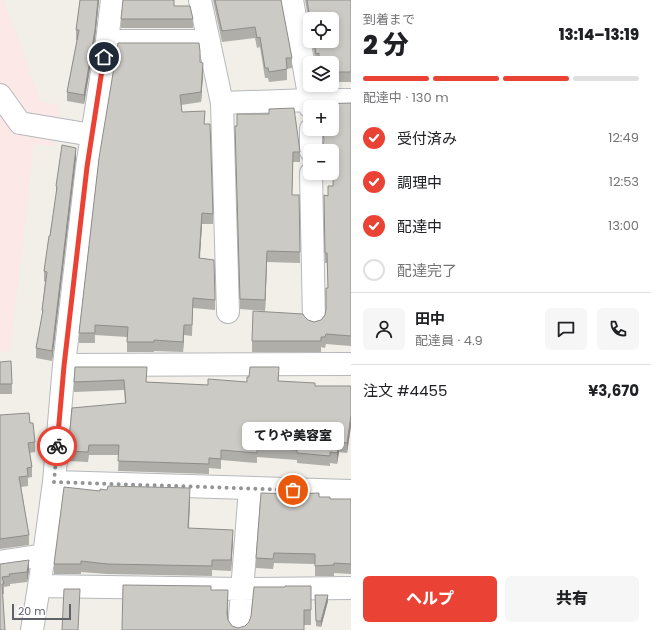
<!DOCTYPE html>
<html lang="ja">
<head>
<meta charset="utf-8">
<style>
	:root { --surface:#fff; --page:#f6f6f6; --text:#202124; --muted:#757577; --line:#e0e0e0; --accent:#ea4335 }
	body { margin:0; font-family:Poppins,"Noto Sans JP",sans-serif; background:var(--page); color:var(--text); height:100vh; display:flex; flex-direction:column; font-size:15px; white-space:nowrap }
	* { box-sizing:border-box; margin:0 }
	p { font-size:13px; color:var(--muted) }
	.icon { flex:none; width:22px; height:22px; fill:none; stroke:currentColor; stroke-width:2; stroke-linecap:round; stroke-linejoin:round }
	.map { position:relative; flex:1; overflow:hidden }
	.drawer { display:flex; flex-direction:column; background:var(--surface); width:300px }
	.drawer>* { flex:none }
	.tools { position:absolute; left:303px; top:12px; display:grid; gap:8px }
	.tools a { display:grid; place-items:center; width:36px; height:36px; border-radius:6px; background:var(--surface); box-shadow:0 2px 6px #0003; font-size:20px }
	.scale { position:absolute; left:12px; bottom:10px; width:59px; box-sizing:border-box; padding-left:4px; border:2px solid #5f6368; border-top:0; font-size:11px; line-height:14px; white-space:nowrap; color:#5f6368; -webkit-text-stroke:3px #fff; paint-order:stroke }
	.pin { position:absolute; display:grid; place-items:center; width:34px; height:34px; color:#fff; margin:-17px; border:2px solid #fff; border-radius:50%; box-shadow:0 1px 4px #0007 }
	.courier { position:absolute; display:grid; place-items:center; width:40px; height:40px; margin:-20px; border:3px solid #ea4335; border-radius:50%; background:#fff; color:#222; box-shadow:0 1px 5px #0007 }
	.bubble { position:absolute; height:28px; border-radius:6px; background:var(--surface); box-shadow:0 2px 6px #0003; font-size:13px; font-weight:800; line-height:28px; text-align:center }
	.overview em { font-style:normal; font-weight:800 }
	.overview div { display:flex; flex-direction:column-reverse }
	.overview { display:flex; align-items:center; justify-content:space-between; height:68px; padding:0 12px }
	h1 { font-size:26px; font-weight:800; line-height:30px }
	.bar { display:grid; grid-template-columns:repeat(4,1fr); gap:6px 4px; align-content:center; height:48px; padding:0 12px }
	.bar i { height:5px; border-radius:3px; background:var(--line) }
	.bar .selected { background:var(--accent) }
	.bar p { grid-column:span 4 }
	.line { display:flex; align-items:center; gap:10px; padding:0 12px; border-top:1px solid var(--line) }
	.line div { flex:1 }
	.round { display:grid; place-items:center; flex:none; width:42px; height:42px; border-radius:6px; background:var(--page) }
	ol { padding:0 12px; list-style:none }
	li { display:flex; align-items:center; gap:12px; height:44px }
	li p { margin-inline-start:auto }
	li .icon { padding:4px; border-radius:50%; background:var(--accent); color:#fff; stroke-width:4 }
	li:last-child { color:var(--muted) }
	li i { width:22px; height:22px; border:2px solid var(--line); border-radius:50% }
	.button { display:flex; gap:8px; margin-top:auto; padding:8px 12px }
	.button a { flex:1; height:46px; border-radius:6px; background:var(--accent); color:#fff; font-size:16px; font-weight:800; line-height:46px; text-align:center }
	.button a+a { background:var(--page); color:var(--text) }
	main { display:flex; flex:1; min-height:0 }
	.map>svg:first-child { display:block }
	.medical { fill:#fce8e6 }
	.lines { fill:none; stroke-linecap:round; stroke-linejoin:round }
	.minor-casing { stroke:#b5b8bc; stroke-width:24 }
	.minor { stroke:#fff; stroke-width:22 }
	.wall { fill:#afaea9 }
	.shaded-wall { fill:#8f8d8a }
	.building { fill:#cccac5; stroke:#8f8d8a }
	.done { stroke:#929495; stroke-width:4; stroke-dasharray:0 7.2 }
	.route { stroke:#ea4335; stroke-width:5 }
</style>
</head>
<body>
<main>
<div class="map">
<svg width="351" height="630" viewBox="0 0 351 630">
	<rect width="100%" height="100%" fill="#f1efe8"/>
	<path class="medical" d="M0,0H4L40,101L59,105L54,146L34,144L10,351L0,352Z"/>
	<g class="lines">
		<defs>
			<path id="minor" d="M200,0L222,103L228,312
				M292,0L310,100V107
				M107,41H209
				M0,95L20,123L92,135
				M222,103L310,100H351
				M311,129V151
				M311,173L314,320
				M64,365L351,364
				M54,482L351,491
				M0,562L44,555
				M39,586L242,589L351,588
				M32,630L44,555L54,482L64,365L87,167L107,41L112,0
				M239,630L250,488"/>
		</defs>
		<use href="#minor" class="minor-casing"/>
		<use href="#minor" class="minor"/>
	</g>
	<path class="wall" d="M80,0H99L95,39L84,104L67,101V92L77,40H76V30Z
		M213,0H281L292,58V68L287,69V80L269,82L268,78H265L260,47L257,48L255,38L222,42Z
		M305,0H351V82H332V63H316L312,41H332L310,19V29Z
		M174,6L193,19V28H121V19Z
		M200,62L203,74L201,102L181,105L182,112L205,124L213,214V224H202L200,258L215,300V310L193,308L192,336L184,335L183,352L154,351V352H127V337L95,335V343H79V333L99,158Z
		M351,103V346L326,344L325,348L321,347V352H252V341L304,316L308,320L314,322L321,320L325,315L326,310L328,288L327,263H325L324,195L328,196L333,186L334,161H332V151H318L322,146Z
		M235,136L300,152V162H293L292,195H299L300,263L267,262L265,311L240,309Z
		M76,158L52,361L36,358V348L42,315V310L45,282L44,281V271L56,196V186Z
		M0,362L12,384V394H0Z
		M75,367L147,382L208,385L247,382L279,377L278,381L315,386H351V426L347,453L339,452L337,464L330,463V466L297,463V460L257,457V463L221,460V469L209,468V474L118,471L119,455H89L88,462L68,461V451L125,404L124,390L74,392V382Z
		M0,415L30,423L35,442V452L30,453L32,467V477L28,478V486L21,487L29,535V545L0,549Z
		M100,491L190,499L189,528L233,540L231,571L212,570V576L107,574L81,572V574H54V564Z
		M319,497L330,499H351V574L334,573V576H315V564L274,563L273,569L256,568V558Z
		M0,564L29,570L27,582L10,584V586L4,587V594H3Z
		M311,586V625H304V630H122L211,590L228,605V620L232,626L238,628L245,626L285,587Z
		M315,595L328,601L321,627L316,626Z"/>
	<path class="shaded-wall" d="M98,0H99L95,39L84,104V95Z
		M203,63V74L201,102V92Z
		M76,148V158L52,361V351Z
		M202,213V224L199,268V258Z
		M267,251V262L265,311V300Z
		M184,325V335L183,352V342Z
		M351,415V426L347,453V443Z
		M339,442V452L337,464V453Z
		M190,488V499L188,538V528Z
		M233,530V540L231,571V560Z
		M29,560V570L27,582V572Z
		M228,590V605L227,629V614Z
		M328,595V601L321,627V621Z"/>
	<path class="building" d="M80,0H98L95,30L84,95L67,92L79,30H76Z
		M123,0H174V6H190L193,19H121Z
		M215,0H281L292,58H286L287,69L269,72L268,68H265L260,37L257,38L255,27L222,31Z
		M307,0H351V72H332V63H319V53L316,54L314,41H332V19H310Z
		M118,43H199L200,51V62L203,63L201,92L180,95L182,112L205,111L204,124H210L213,214L202,213L199,258L214,260L215,300L193,298L192,325H184L183,342L154,340V342H127L128,327L95,325V333H79L99,158Z
		M351,103V336L326,334L325,337H321V341H252L253,311L303,314L304,316L308,320L314,322L321,320L325,315L326,309V288H328L327,253H325L324,195L328,196V186H333L334,150L318,151L322,146L324,141L323,129H332V107H318V105L320,104Z
		M294,108L300,152H293L292,195H299L300,252L267,251L265,300L240,299L235,126H237V114H269V109Z
		M62,145L76,148L52,351L36,348L43,310H42L47,272L44,271L49,236H50L57,187L56,186Z
		M11,361L12,384H0V362Z
		M75,367H147L146,382L208,385V379L247,382V377H249L250,367H279L278,381L315,383V386H351V415L347,443L339,442L337,453L330,452V456L297,453V450L257,447V453L221,450V459L209,458V464L118,461L119,445H89L88,452L68,451L72,408L126,403L124,380L74,382Z
		M29,413L30,423H33L35,442L28,443L32,467L27,468L28,476L19,477L29,535L0,539V415Z
		M108,486L190,488L188,528L233,530L231,560H212V566L107,564L81,561V564H54L64,487L100,491V489L107,490Z
		M261,493L292,494L319,493V497H330V499H351V564L334,563V565L315,566V554L274,553L273,559L256,558Z
		M29,560L27,572L9,574L10,576L2,577L4,584H2L5,630H0V564Z
		M123,585L211,586V590H228L227,614L228,620L232,626L238,628L245,626L249,622L251,616L254,587H285V586H311V610H304V630H122Z
		M64,589H80L78,630H62Z
		M315,595H328L321,621H316Z"/>
	<g class="lines">
		<path class="done" d="M57,446L54,482L293,490"/>
		<path class="route" d="M57,446L64,366L87,167L104,57"/>
	</g>
</svg>
<div class="tools">
<a><svg class="icon" aria-label="locate" viewBox="0 0 24 24"><circle cx="12" cy="12" r="6"/><path d="M12 2v4M12 18v4M2 12h4M18 12h4"/></svg></a>
<a><svg class="icon" aria-label="layers" viewBox="0 0 24 24"><path d="M12 4l9 5-9 5-9-5zM3 14l9 5 9-5"/></svg></a>
<a>+</a>
<a>−</a>
</div>
<div class="scale">20 m</div>
<div class="pin" style="left:293px;top:490px;background:#ea580c"><svg class="icon" aria-label="bag" viewBox="0 0 24 24"><path d="M5 8h14l-1 12H6zM9 8a3 3 0 0 1 6 0"/></svg></div>
<div class="pin" style="left:104px;top:57px;background:#1f2937"><svg class="icon" aria-label="home" viewBox="0 0 24 24"><path d="M3 11l9-7 9 7M6 9v11h12V9"/></svg></div>
<div class="courier" style="left:57px;top:446px"><svg class="icon" aria-label="bike" viewBox="0 0 24 24"><circle cx="6" cy="16" r="4"/><circle cx="18" cy="16" r="4"/><path d="M6 16l4-8h5l3 8M10 8l3 8H6M13 5h3"/></svg></div>
<div class="bubble" style="left:242px;top:422px;width:102px">てりや美容室</div>
</div>
<section class="drawer">
<div class="overview"><div><h1>2 分</h1><p>到着まで</p></div><em>13:14–13:19</em></div>
<div class="bar"><i class="selected"></i><i class="selected"></i><i class="selected"></i><i></i><p>配達中 · 130 m</p></div>
<ol>
<li><svg class="icon" aria-label="check" viewBox="0 0 24 24"><path d="M5 12l5 5 9-10"/></svg>受付済み<p>12:49</p></li>
<li><svg class="icon" aria-label="check" viewBox="0 0 24 24"><path d="M5 12l5 5 9-10"/></svg>調理中<p>12:53</p></li>
<li><svg class="icon" aria-label="check" viewBox="0 0 24 24"><path d="M5 12l5 5 9-10"/></svg>配達中<p>13:00</p></li>
<li><i></i>配達完了</li>
</ol>
<div class="line" style="height:72px"><a class="round"><svg class="icon" aria-label="person" viewBox="0 0 24 24"><circle cx="12" cy="8" r="4"/><path d="M4 21q1-7 8-7t8 7"/></svg></a><div><b>田中</b><p>配達員 · 4.9</p></div><a class="round"><svg class="icon" aria-label="chat" viewBox="0 0 24 24"><path d="M4 5h16v11H9l-5 4z"/></svg></a><a class="round"><svg class="icon" aria-label="phone" viewBox="0 0 24 24"><path d="M5 4h4l2 5-3 2q2 4 5 5l2-3 5 2v4C11 20 4 13 5 4z"/></svg></a></div>
<div class="line" style="height:52px"><div>注文 #4455</div><b>¥3,670</b></div>
<div class="button"><a>ヘルプ</a><a>共有</a></div>
</section>
</main>
</body>
</html>
